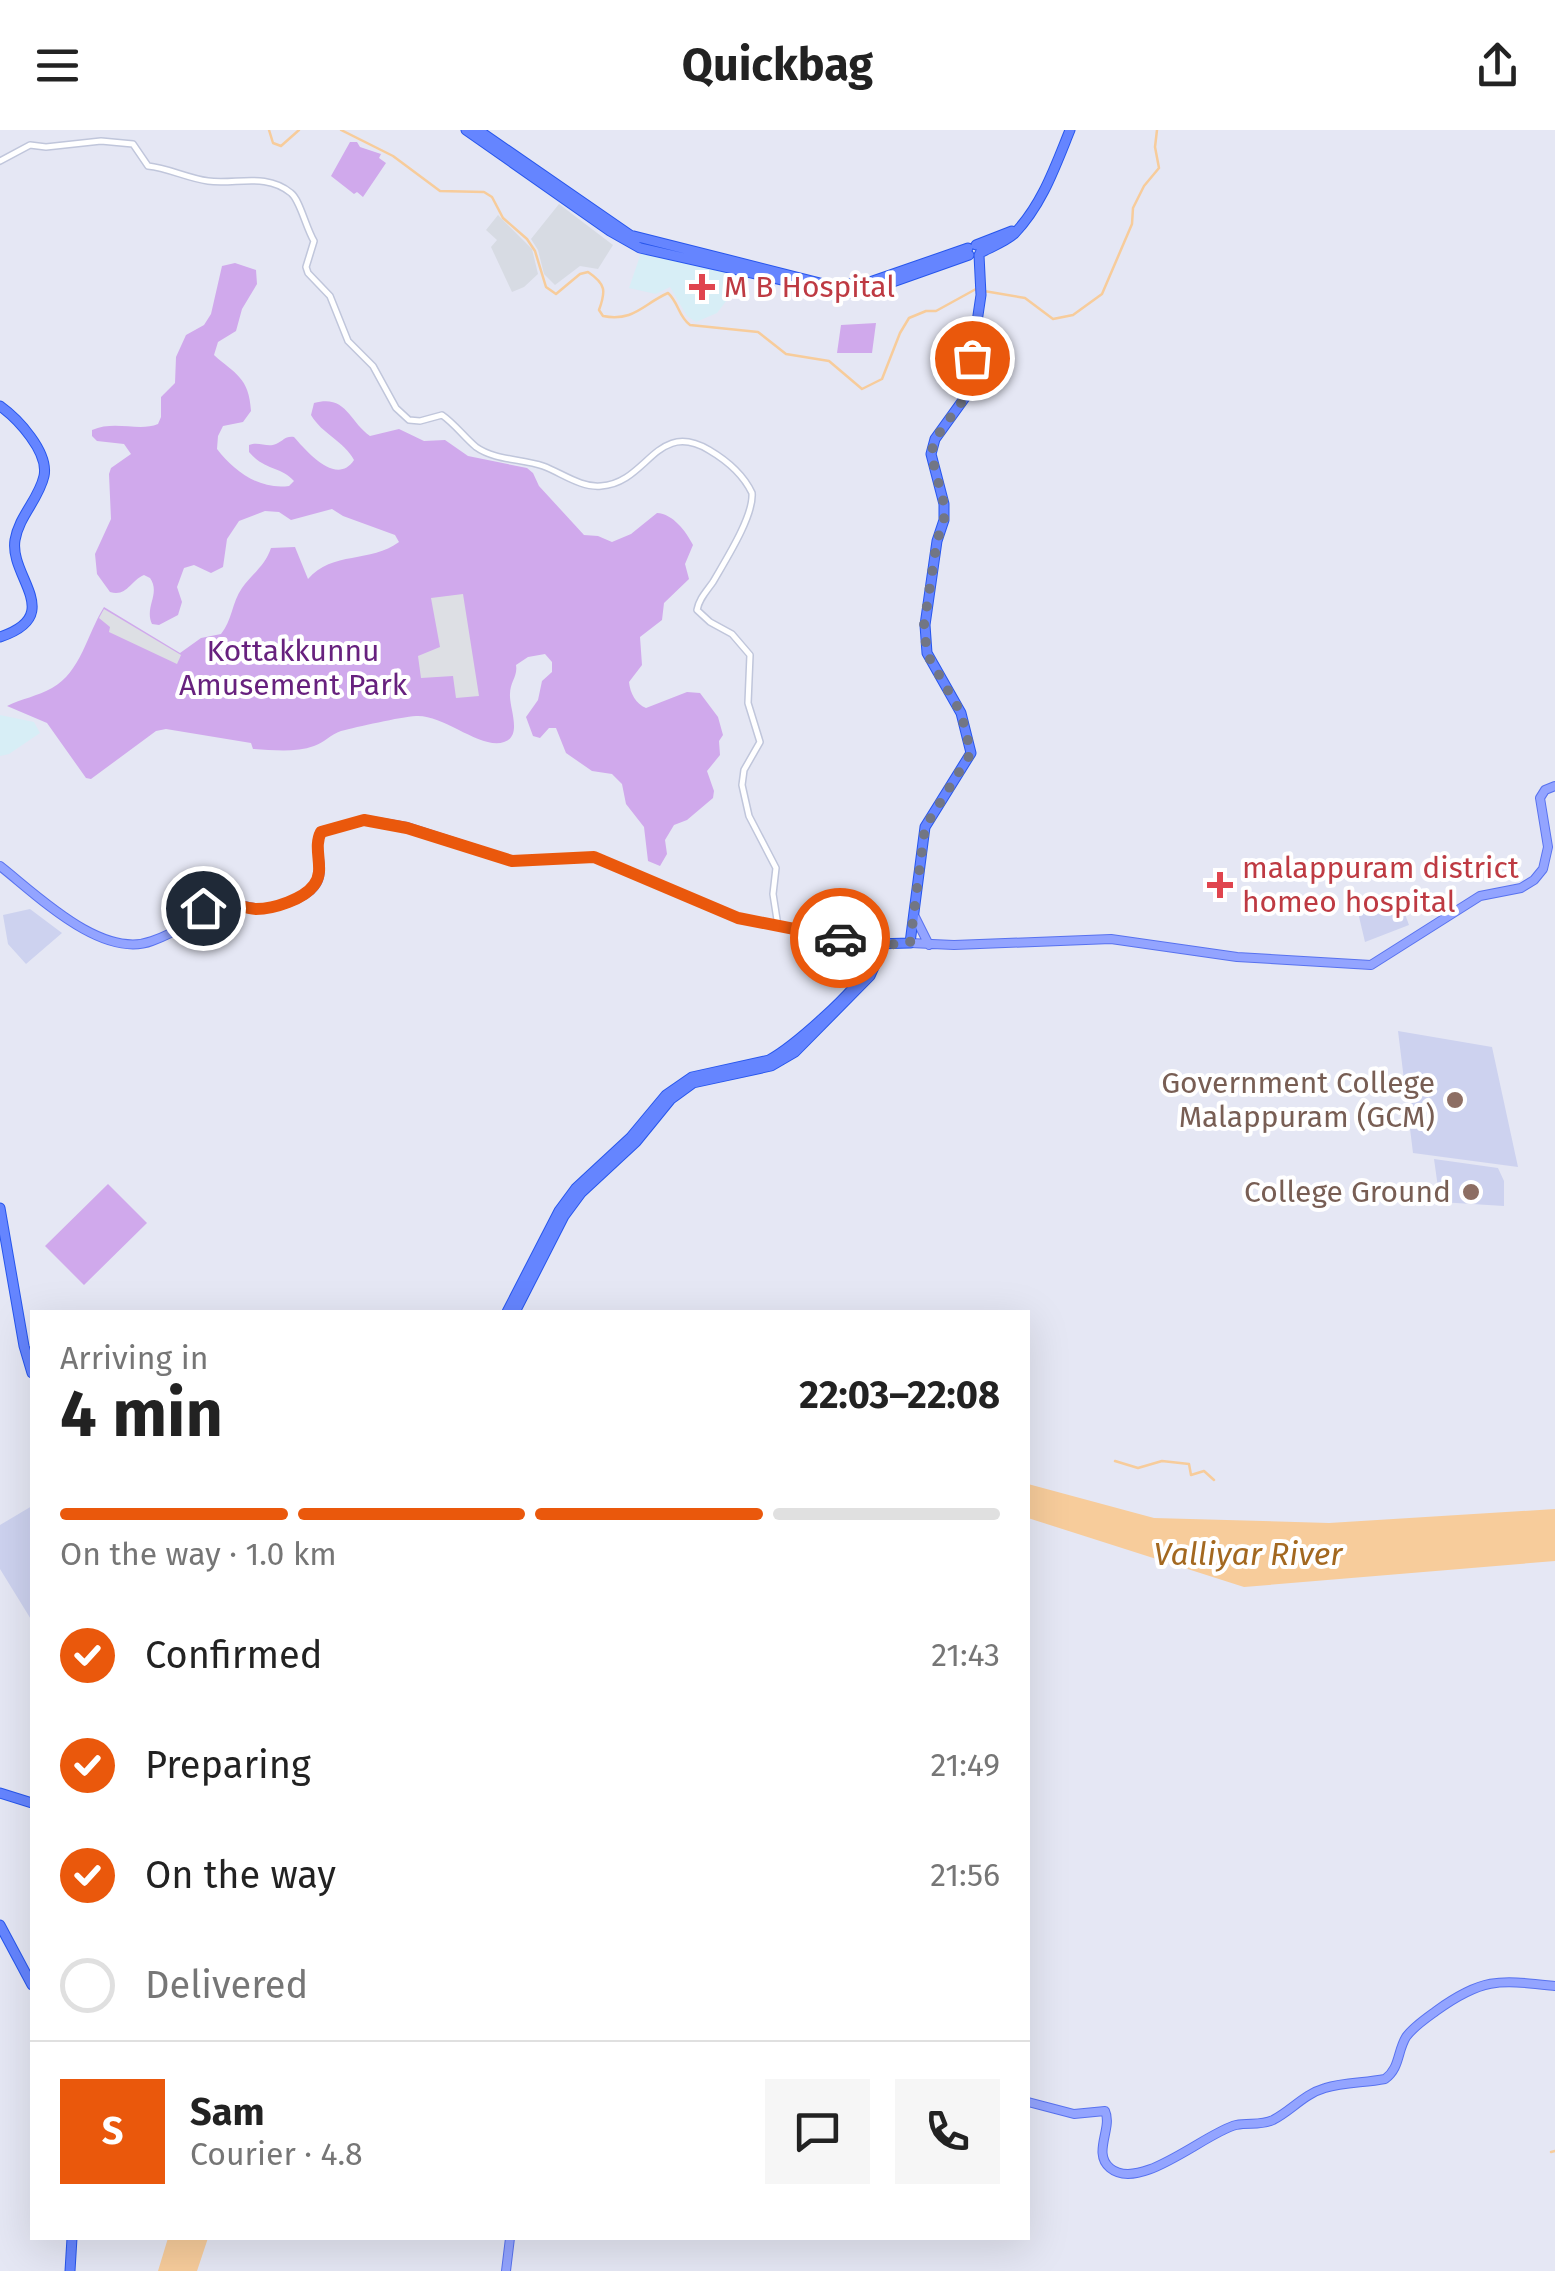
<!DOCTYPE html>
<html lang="en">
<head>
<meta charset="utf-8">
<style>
	:root { --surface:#fff; --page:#f6f6f6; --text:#222; --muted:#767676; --line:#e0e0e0; --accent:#ea580c }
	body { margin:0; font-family:"Fira Sans",sans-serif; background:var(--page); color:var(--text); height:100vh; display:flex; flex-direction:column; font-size:38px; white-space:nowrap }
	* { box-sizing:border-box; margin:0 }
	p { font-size:32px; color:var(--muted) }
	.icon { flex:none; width:55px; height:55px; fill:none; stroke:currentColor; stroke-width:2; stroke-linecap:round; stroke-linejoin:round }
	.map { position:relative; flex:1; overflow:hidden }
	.drawer { position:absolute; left:30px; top:1180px; width:1000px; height:930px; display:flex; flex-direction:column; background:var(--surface); border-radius:0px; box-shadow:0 10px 40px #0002 }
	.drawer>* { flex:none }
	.pin { position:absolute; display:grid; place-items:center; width:85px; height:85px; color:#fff; margin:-42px; border:5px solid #fff; border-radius:50%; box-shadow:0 2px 10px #0007 }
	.courier { position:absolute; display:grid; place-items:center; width:100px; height:100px; margin:-50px; border:8px solid #ea580c; border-radius:50%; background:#fff; color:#222; box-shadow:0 2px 12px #0007 }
	.summary em { font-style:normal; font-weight:700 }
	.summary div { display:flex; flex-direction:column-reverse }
	.summary { display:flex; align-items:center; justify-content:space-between; height:170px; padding:0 30px }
	h1 { font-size:65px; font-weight:700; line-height:75px }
	.bar { display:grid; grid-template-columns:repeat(4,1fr); gap:15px 10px; align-content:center; height:120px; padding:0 30px }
	.bar i { height:12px; border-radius:8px; background:var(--line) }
	.bar .on { background:var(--accent) }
	.bar p { grid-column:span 4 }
	.line { display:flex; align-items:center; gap:25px; padding:0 30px; border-top:2px solid var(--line) }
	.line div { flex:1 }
	.round { display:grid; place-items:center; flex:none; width:105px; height:105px; border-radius:0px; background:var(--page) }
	ol { padding:0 30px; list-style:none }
	li { display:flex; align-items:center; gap:30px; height:110px }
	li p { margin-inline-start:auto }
	li .icon { padding:10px; border-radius:50%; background:var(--accent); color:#fff; stroke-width:4 }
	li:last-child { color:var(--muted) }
	li i { width:55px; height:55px; border:5px solid var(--line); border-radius:50% }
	header { display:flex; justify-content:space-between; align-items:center; height:130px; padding:0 30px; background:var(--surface); font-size:45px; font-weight:700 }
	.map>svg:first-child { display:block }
	.industrial { fill:#d7dbe3 }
	.education { fill:#cdd2ef }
	.medical { fill:#d7eef6 }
	.green { fill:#d0a9ec }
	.parking { fill:#dddfe4 }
	.water { fill:#f7cc9b }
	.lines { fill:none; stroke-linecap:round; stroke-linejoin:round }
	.stream { stroke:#f7cc9b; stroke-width:2.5 }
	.minor-casing { stroke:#c0c6db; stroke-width:8 }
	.major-casing { stroke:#5872ef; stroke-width:10 }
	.highway-casing { stroke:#2756ec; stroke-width:11 }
	.minor { stroke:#fff; stroke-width:5 }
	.major { stroke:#93a4ff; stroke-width:8 }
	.highway { stroke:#6585ff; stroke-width:9 }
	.done { stroke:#727684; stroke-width:10; stroke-dasharray:0 18 }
	.route { stroke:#ea580c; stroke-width:12 }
	.health-dot { fill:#e0444e; stroke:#fff; stroke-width:4 }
	.education-dot { fill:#8d6e63; stroke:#fff; stroke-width:4 }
	.labels { text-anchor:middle; stroke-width:8; stroke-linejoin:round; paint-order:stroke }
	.health-label { font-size:30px; fill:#be3a42; stroke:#fff; text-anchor:start }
	.park-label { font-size:30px; fill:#67217e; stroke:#fff }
	.education-label { font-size:30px; fill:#785e54; stroke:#fff; text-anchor:end }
	.water-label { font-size:32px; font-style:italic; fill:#a36820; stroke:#fff }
</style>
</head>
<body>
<header><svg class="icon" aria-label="menu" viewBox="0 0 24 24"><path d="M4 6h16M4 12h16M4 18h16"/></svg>Quickbag<svg class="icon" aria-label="share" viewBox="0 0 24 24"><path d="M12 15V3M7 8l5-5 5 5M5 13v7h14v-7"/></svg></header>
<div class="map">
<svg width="1555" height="2141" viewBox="0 0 1555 2141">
	<rect width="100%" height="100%" fill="#e5e7f4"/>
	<path class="industrial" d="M559,74L613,115L598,139L580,136L555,155L544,144L538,120L531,109Z
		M498,85L532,119L538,144L524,157L512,162L491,117L497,110L486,100Z"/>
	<path class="education" d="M1398,765L1409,795L1365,812L1356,774Z
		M30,779L62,803L26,834L8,814L3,785Z
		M1398,901L1492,917L1518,1037L1413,1023Z
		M1434,1029L1498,1038L1504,1051V1076L1440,1072Z
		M32,1376V1491L0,1439V1395Z"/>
	<path class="medical" d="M641,123L737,143L733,162L717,183L696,192L687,186L670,157L656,164L629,158Z
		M0,585L34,592L40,603L9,624L0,626Z"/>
	<path class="green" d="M350,12H357L360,17L381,24L379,28L386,33L363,67L357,62L354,64L331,46Z
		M235,133L256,140L257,154L242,179L236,201L218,212L214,225C235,244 249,247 251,281L243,292L223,296L218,306L217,319C234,341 259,360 289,356L294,351C281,336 265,341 249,322V315C259,311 267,318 276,314C284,311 284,306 294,307C308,323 337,356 354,330C344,311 322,304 311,285L314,273C346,264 349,291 370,306L399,299L424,311L445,310L468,326L527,338L533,343L539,356L584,405L598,406L612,412L631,404L657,383C673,384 686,401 693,415L685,434L689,449L664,473L662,490L640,507L642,535L629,552C630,563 636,574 646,578L687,562L700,563L718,587L723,605L719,611L720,625L707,641L714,661L713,668L687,690L674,695L665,710L667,724L660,736L648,731L644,697L626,674L622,654L612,644L592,641L566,623L556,598H549L540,608L533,606L526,587L538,570L542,551L552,542V532L545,524L528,527L516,535C518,546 510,552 510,564C509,578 523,606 504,612C481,620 443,584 416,586C400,587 357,597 341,601C331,604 324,613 314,616C295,623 272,620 253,619L251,613L166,599L156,601L91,649L86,648L47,593L7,576C21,569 38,566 52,558C81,542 87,504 104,477L180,523L201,508L221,504C232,491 232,472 242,458C252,444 265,436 271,418L295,417L308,449C332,421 371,433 399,412L395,405L343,386L332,379L291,390L279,382L265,381L239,391L227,409L223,437L211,443L194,435L184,438L177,457L182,472L178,485L159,495L152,494C144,477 161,464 150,448L144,445C130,451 127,467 110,462L97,444L95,424L111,389L109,344L111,338L131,324L124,314L97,311L92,306V300C115,290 139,302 158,294L161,287V267L175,253L176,227L186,205L204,195L211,184L222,136Z
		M876,193L872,223H837L841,195Z
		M108,1054L147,1093L84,1155L45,1116Z"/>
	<path class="parking" d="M463,464L479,566L456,568L453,546L421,548L418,526L440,517L431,468Z
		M104,479L181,525L177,534L109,502L110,497L99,488Z"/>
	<path class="water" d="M1028,1354L1154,1388L1329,1393L1555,1379V1431L1244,1457L1028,1388Z
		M168,2108H208L197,2141H158Z"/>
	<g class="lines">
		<path class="stream" d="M269,0L273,13L281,16L299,0
			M341,0L393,26L440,61L484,62L492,67L503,88L527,109L535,121L546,157L556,164L580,144L588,142C606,154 606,161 599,180L603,186C634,192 643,174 668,163C679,173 678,186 690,195L758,202L786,224L829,231L862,259L882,249L900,203L909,188L926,181H936L976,159
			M984,161L1025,168L1053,189L1073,185L1102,164L1132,94L1133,78L1144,56L1159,38L1155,17L1157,0
			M1115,1331L1138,1338L1162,1331L1189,1334L1191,1345L1204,1341L1214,1350
			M1551,2022L1555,2021"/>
		<defs>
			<path id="minor" d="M0,31L30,15L46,17L101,11L133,14L148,36C168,38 187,48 208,51C235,55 266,42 291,63C300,70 306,98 314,111L306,137L308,143L330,166L348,211L373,236L396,278L409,290L420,291L442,285C455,294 464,307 476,317C494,330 522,329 543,336C562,343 581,358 601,356C648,353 656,289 709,320C726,330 743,344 752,363C754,386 725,431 713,452C706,462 699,469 697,480L710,492L732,504L750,525L748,573L760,612L744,640L742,655L749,686L776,738L773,764L778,796"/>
			<path id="major" d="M0,736C37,765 102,830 152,811C163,807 176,801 186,794C194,788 200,778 209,774C224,767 239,776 254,778C273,780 314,768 319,747C323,731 313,718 321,702L365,690L407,697L512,731L594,727L738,788L875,814
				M915,787L929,815
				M910,813L954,815L1111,809L1237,827L1371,835L1480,766L1521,758L1534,750L1543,739L1548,717L1540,668L1545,660L1555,656
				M1028,1972L1074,1984L1105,1981C1113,1998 1092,2023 1110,2038C1140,2063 1206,2002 1236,1995C1249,1992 1260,1996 1273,1990C1291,1981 1304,1964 1325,1958C1344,1952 1365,1953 1385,1949C1400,1938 1397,1922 1406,1907C1413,1897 1425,1889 1436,1881C1483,1847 1499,1850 1555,1856
				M506,2141L510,2108"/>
			<path id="highway" d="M466,0L610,101L640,118L844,164L870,160L969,125
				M478,0L630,105L828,155L867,153L968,118
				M976,115L1012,101
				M980,123C991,117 1005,112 1014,104C1042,75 1055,37 1070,0
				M0,276C18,289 49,322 44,346C39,369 19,386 15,410C9,447 66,485 0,507
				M0,1078L24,1216L32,1243
				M507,1182L559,1081L576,1058L631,1007L666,965L692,947L769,930C793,917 857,861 868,837C871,830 873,822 875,814L910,813L925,697L971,623L961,583L927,523L925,495L937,411L944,390V374L931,324L935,309L966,266L981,165L979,125
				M515,1182L564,1086L581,1063L636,1012L671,969L693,953L771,936L795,922L870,846L884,815
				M0,1663L32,1673
				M0,1795L32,1855
				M70,2141L72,2108"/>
		</defs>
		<use href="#minor" class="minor-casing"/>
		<use href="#major" class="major-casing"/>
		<use href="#highway" class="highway-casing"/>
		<use href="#minor" class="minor"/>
		<use href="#major" class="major"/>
		<use href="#highway" class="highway"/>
	</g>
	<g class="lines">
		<path class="done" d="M840,808L884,815L910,813L925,697L971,623L961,583L927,524L924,495L937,411L944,390V374L931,324L935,309L966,266L972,228"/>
		<path class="route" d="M203,778C221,764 237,778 256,779C274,779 304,769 314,755C326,740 312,719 321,702L364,690L407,698L512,731L594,727L738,788L840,808"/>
	</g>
	<g class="health-dot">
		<path d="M697 142h10v10h10v10h-10v10h-10v-10h-10v-10h10z"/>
		<path d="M1215 740h10v10h10v10h-10v10h-10v-10h-10v-10h10z"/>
	</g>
	<g class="education-dot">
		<circle cx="1455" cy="970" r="10"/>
		<circle cx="1471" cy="1062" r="10"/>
	</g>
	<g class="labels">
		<g class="health-label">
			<text x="724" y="167">M B Hospital</text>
			<text x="1242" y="748">malappuram district<tspan x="1242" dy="34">homeo hospital</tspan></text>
		</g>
		<g class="park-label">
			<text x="293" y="531">Kottakkunnu<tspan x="293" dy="34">Amusement Park</tspan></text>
		</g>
		<g class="education-label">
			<text x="1435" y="963">Government College<tspan x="1435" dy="34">Malappuram (GCM)</tspan></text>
			<text x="1451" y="1072">College Ground</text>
		</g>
		<g class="water-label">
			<text x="1248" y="1435">Valliyar River</text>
		</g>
	</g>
</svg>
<div class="pin" style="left:972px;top:228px;background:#ea580c"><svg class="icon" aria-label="bag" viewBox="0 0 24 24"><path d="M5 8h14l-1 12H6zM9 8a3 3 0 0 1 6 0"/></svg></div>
<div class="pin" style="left:203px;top:778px;background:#1f2937"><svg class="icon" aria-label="home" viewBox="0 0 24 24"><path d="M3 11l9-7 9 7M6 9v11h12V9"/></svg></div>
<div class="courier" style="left:840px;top:808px"><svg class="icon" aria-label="car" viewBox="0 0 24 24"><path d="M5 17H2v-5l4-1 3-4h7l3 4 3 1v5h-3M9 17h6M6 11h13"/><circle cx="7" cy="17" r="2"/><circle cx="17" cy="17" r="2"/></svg></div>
<section class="drawer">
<div class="summary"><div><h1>4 min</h1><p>Arriving in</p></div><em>22:03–22:08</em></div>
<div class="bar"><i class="on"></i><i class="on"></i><i class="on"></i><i></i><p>On the way · 1.0 km</p></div>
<ol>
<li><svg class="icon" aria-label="check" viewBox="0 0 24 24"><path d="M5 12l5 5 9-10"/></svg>Confirmed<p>21:43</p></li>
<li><svg class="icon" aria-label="check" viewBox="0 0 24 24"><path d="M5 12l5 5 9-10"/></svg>Preparing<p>21:49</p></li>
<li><svg class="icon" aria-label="check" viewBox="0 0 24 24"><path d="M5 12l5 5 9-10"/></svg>On the way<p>21:56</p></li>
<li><i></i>Delivered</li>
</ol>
<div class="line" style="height:180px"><b class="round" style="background:var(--accent);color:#fff">S</b><div><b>Sam</b><p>Courier · 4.8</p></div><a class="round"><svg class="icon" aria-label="chat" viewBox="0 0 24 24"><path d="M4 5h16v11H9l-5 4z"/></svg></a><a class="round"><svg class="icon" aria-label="phone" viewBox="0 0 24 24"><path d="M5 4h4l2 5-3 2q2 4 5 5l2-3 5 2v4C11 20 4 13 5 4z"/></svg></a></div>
</section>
</div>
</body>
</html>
